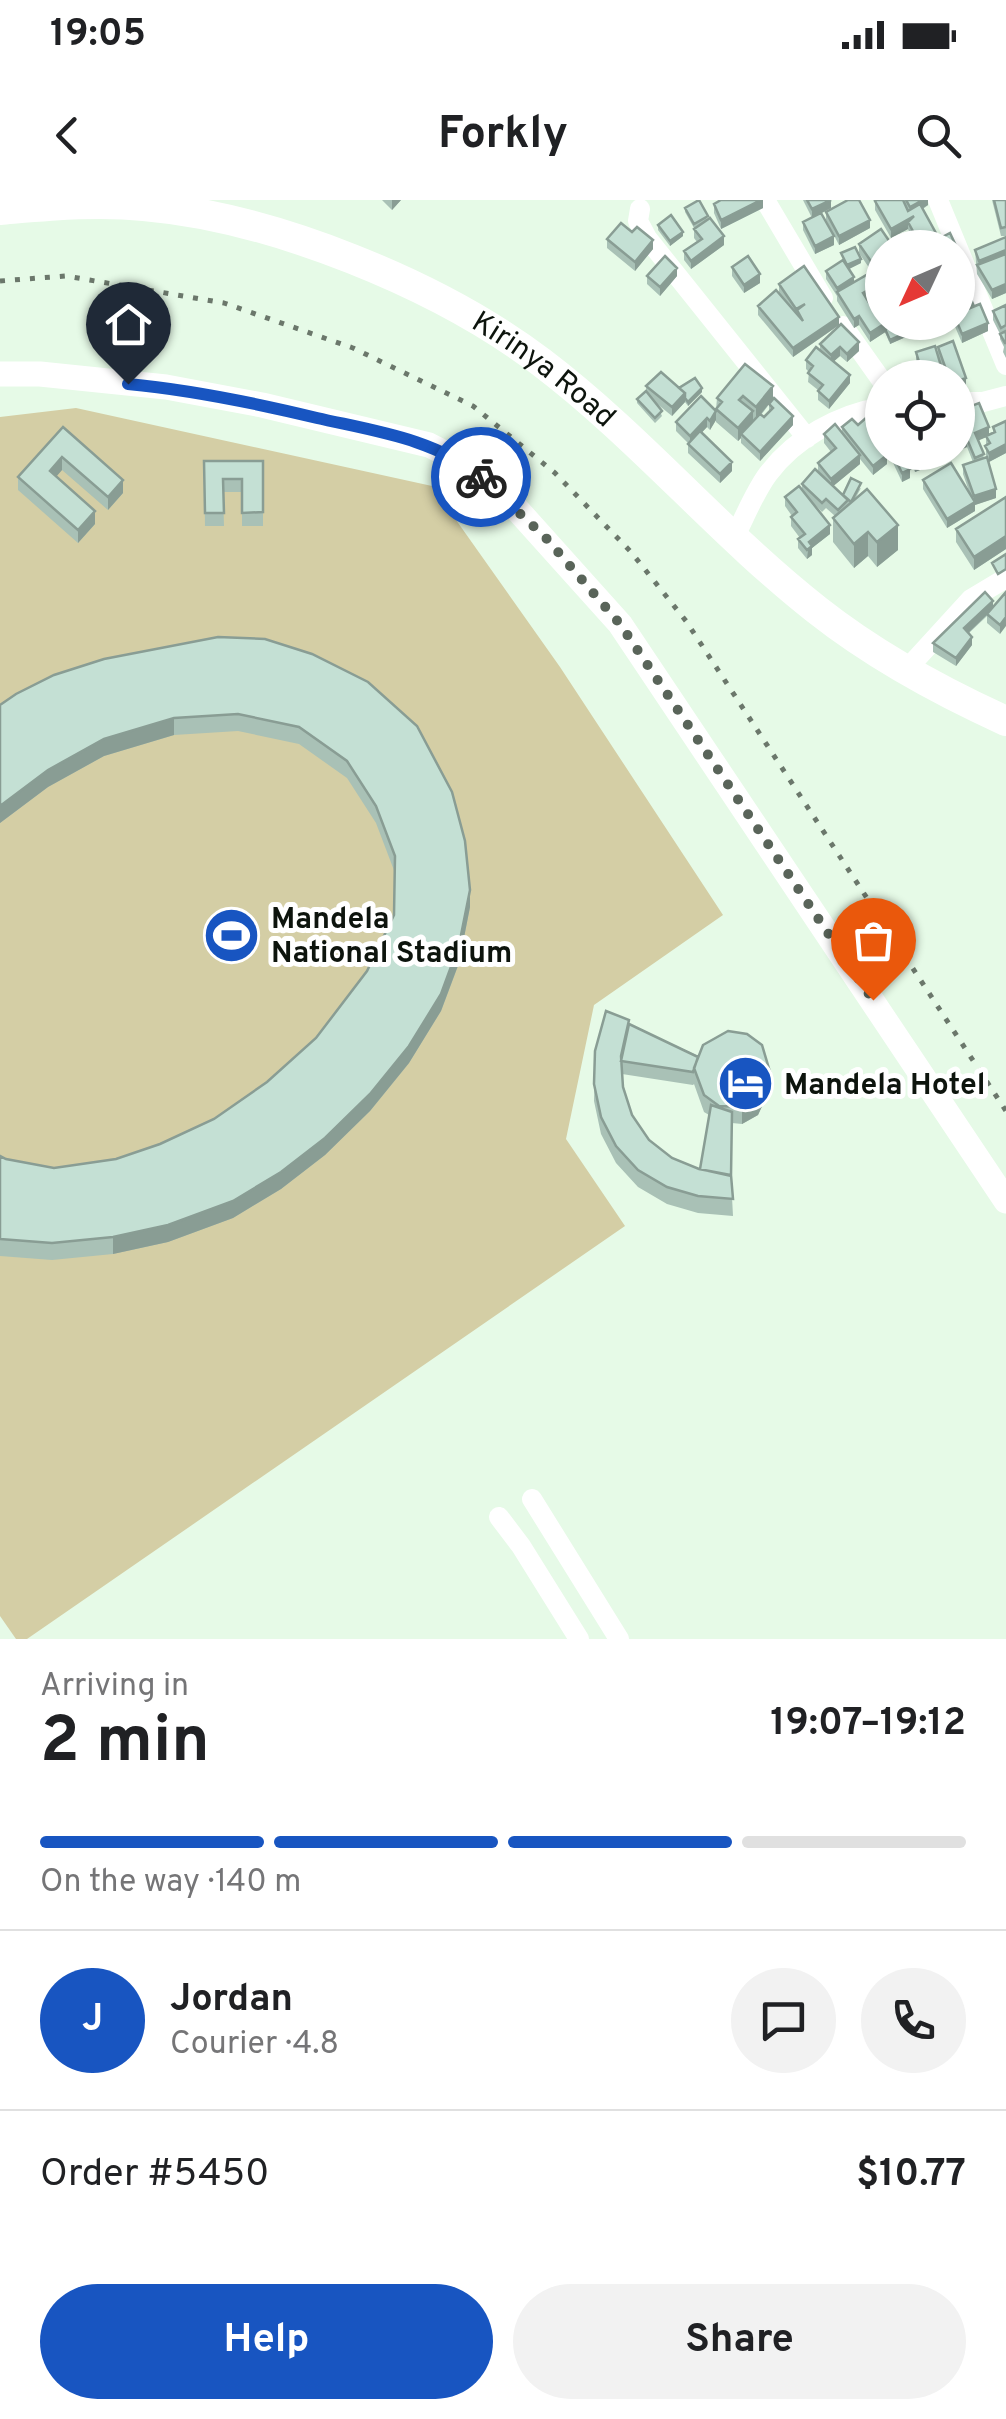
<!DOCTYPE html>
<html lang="en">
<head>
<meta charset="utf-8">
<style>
	:root { --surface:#fff; --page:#f2f2f2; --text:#202124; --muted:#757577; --line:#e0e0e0; --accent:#1855c1 }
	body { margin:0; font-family:Overpass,sans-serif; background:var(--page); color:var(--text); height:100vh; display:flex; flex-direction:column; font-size:38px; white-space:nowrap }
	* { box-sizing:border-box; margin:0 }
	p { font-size:32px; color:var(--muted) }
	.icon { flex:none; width:55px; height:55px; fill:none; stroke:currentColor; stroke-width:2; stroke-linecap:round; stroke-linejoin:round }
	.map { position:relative; height:1439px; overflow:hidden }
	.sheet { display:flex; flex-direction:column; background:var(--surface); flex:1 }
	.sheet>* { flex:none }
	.needle { width:65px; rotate:226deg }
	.tools { position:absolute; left:865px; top:30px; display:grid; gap:20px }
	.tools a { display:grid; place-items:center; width:110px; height:110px; border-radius:50%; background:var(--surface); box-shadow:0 2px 8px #0004; font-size:50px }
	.pin { position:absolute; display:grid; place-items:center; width:85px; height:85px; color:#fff; margin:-102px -42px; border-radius:50% 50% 50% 0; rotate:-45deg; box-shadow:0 0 10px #0007 }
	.pin .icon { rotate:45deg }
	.courier { position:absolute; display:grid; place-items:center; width:100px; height:100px; margin:-50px; border:8px solid #1855c1; border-radius:50%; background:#fff; color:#222; box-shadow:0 2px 12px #0007 }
	.head em { font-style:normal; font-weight:700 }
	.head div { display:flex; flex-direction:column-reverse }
	.head { display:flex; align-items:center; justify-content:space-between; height:170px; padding:0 40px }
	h1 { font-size:65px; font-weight:700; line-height:75px }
	.bar { display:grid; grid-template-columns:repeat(4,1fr); gap:15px 10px; align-content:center; height:120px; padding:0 40px }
	.bar i { height:12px; border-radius:8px; background:var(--line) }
	.bar .active { background:var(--accent) }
	.bar p { grid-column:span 4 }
	.line { display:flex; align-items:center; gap:25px; padding:0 40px; border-top:2px solid var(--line) }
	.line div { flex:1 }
	.round { display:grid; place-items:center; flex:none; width:105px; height:105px; border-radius:52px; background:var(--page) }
	.button { display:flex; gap:20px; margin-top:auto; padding:20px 40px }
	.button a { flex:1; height:115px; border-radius:60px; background:var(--accent); color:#fff; font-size:40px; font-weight:700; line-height:115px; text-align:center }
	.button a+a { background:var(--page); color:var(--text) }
	.status { display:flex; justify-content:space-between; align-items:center; height:70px; padding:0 50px; background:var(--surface); direction:ltr }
	.status svg { height:28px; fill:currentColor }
	header { display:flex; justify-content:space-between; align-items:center; height:130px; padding:0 40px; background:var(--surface); font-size:45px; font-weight:700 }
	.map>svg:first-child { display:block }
	.green { fill:#d4cea5 }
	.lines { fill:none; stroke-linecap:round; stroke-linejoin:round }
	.minor { stroke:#fff; stroke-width:20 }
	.tertiary { stroke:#fff; stroke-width:25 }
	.secondary { stroke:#fff; stroke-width:30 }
	.rail { stroke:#6b776b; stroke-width:5; stroke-dasharray:5 10; stroke-linecap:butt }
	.wall { fill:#a9c1b6; fill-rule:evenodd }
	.shaded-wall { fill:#899d94 }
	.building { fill:#c4e0d4; stroke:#899d94; stroke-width:2.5 }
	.done { stroke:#596459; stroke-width:10; stroke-dasharray:0 18 }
	.route { stroke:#1855c1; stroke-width:12 }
	.labels { text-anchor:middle; stroke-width:10; stroke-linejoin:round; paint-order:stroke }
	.street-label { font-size:30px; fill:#0d140d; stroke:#fff }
	.poi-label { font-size:30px; font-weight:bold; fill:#0d140d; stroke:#fff; text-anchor:start }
</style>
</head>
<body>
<div class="status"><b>19:05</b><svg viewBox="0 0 49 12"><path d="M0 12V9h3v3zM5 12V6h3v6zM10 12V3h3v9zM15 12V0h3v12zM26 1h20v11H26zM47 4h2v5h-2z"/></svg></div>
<header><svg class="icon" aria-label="back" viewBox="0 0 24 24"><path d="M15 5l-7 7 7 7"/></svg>Forkly<svg class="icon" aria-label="search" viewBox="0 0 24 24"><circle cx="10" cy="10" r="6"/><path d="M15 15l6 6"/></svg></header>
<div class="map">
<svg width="1006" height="1439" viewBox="0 0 1006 1439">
	<rect width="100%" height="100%" fill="#e6fae7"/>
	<path class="green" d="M76,208L432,286L560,467L723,715L594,805L566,939L625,1026L27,1439H16L0,1416V217Z"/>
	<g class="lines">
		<path class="minor" d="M765,0L823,98
			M938,0L1006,165
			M640,9L638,21L647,38L807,238
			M843,126L882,181
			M958,202H983L1006,196
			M734,338C745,317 754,293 768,274C795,238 839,214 882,207
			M907,469L971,399L1006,378
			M532,1299L619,1439
			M499,1317L521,1346L579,1439"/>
		<path class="tertiary" d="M0,174H40L166,187L262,205L429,245L466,264L505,296L620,424L1006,1001"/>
		<path class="secondary" id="s1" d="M0,10C48,6 96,1 144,6C272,17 438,84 541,162C640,237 720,334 817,410C874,455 940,491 1006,521"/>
		<path class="rail" d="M0,81L66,76L224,103L353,148L473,206L555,273L631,352L686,421L1006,911"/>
	</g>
	<path class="wall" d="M382,0H401L392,10Z
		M763,0V8L721,29L714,13V4Z
		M803,0H831V8L822,13L834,45L815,54L803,30V22L812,18Z
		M877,0H928V5L923,9L937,40L957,48H933V46L917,48L908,29L891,38L875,10V1Z
		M992,0H1006V36H1001Z
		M685,8L708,19L724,45L691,69L684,60V51L697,42L694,38V28L685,12Z
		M826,12L870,28L839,45L826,20Z
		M658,25L683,36L670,46L658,30Z
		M1006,37V93L992,99L977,74L975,50Z
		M607,39L653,49L635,71L607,48Z
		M859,44L882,48V97L877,85V94L867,100L873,109L908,136L890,144L885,132L870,142L859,125L854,128L837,101V96L826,79V71L843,60L841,53L861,63L849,69L854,83L874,81V75L859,53Z
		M732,67L760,83L744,93L732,76Z
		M647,76H677L660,96L647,84Z
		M779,84L839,125L793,157L758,115V106L779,92Z
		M1006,105V158L1003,152L1004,147L1000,139V134L993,120V111Z
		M973,107L988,131L962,143L953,122H958Z
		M820,144L859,151L847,162L840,156L834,161L850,183L829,209L818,200V190L808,182L809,172L806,169V160L820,150Z
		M938,147L966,186L958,178H946L938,156Z
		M916,152L944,178H922L916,160Z
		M745,164L773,199L761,215L764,217L769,211V204L793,225L760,261L741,243V238L738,241L716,222V220L710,230L707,227L701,233L732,271L720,283L688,253V243L676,231V222L716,210L717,198Z
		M646,186L679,188L702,192L688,206L685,202L672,216L656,203L662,216L655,223L637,203V199L646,191Z
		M958,211L989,235L993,233V227L1006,221V253L989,262L996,298L975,305V311L947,328L923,289V280L971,297L963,274V265L973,262L967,247L958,251ZM986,237V257L984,258L978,240Z
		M882,215V242V241L880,246L887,264L873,275L860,259V264L833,286L843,295L861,288L855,299L898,350L877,367L868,356L854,368L833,342V318L835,316L826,308L822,312L812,302L830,334L812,348V355L807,359L798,348V339L800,338L791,326V317L792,316L785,306V297L802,290V284L818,272V263L831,252L824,243V234L842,233V227L858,225L875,227V219Z
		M63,227L123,293L108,310L62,270L56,276L95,324L78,343L18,290V277Z
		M888,252H902L910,278L902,282Z
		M905,252H922L925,268L915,272Z
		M204,261H263V326H242V292H223L224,326H205Z
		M1006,297V349L974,370L956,342V329Z
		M1006,392L1000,434L987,423V416L969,433L972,445L956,466L933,452V443L993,407Z
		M265,439L470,707L459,763L441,811L409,863L370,911L325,955L281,989L233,1018L168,1042L113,1054L52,1060L0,1056V956L6,959L54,968L116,959L160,944L214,919L267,882L316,838L367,771L394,715L395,673L376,623L347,578L299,544L238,531L174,535L104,556L48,587L0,623V505Z
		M629,824L770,889L758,915L742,924L732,923L731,978L733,1016L698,1013L667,1004L638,987L616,963L601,934L594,901L595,851ZM622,874L693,885L694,884L704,912L709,915L700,969L672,958L649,940L632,915L623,887Z"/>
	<path class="shaded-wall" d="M392,0H401L392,10Z
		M761,0H763V8L721,29V20Z
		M831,0V8L812,18V9Z
		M923,0H928V5L910,16V7Z
		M914,16L908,22V29L891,38V29Z
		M870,20V28L839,45V36Z
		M683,32V36L670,46V41Z
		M937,35V44L933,42V46L930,48H920V44Z
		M724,36V45L691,69V61Z
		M834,36V45L815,54V46Z
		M653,40V49L635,71V62Z
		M1006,50V59L979,70V61Z
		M861,59V63L847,70V65Z
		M963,61V70L958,73V64Z
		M677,68V76L660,96V87Z
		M760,74V83L744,93V85Z
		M854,77V86L837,92V97V88Z
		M1006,84V93L992,99V90Z
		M877,85V94L863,102V93Z
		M859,116V125L854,128V119Z
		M839,117V125L793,157V148Z
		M887,122H901L870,142V133Z
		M921,122H934V125L913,135V126Z
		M988,123V131L962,143V134Z
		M908,132V136L890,144V140Z
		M859,142V151L847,162V154Z
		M840,147V156L831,164V155Z
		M850,175V183L829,209V201Z
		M966,178V186L958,190V181Z
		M773,186V199L756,220V207Z
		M702,188V192L688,206V202Z
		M685,193V202L672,216V207Z
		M716,211V220L710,230V221Z
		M753,211V224L741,234V238L738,241V228Z
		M793,216V225L760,261V252Z
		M707,218V227L690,245V236Z
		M989,227V236L975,242V233Z
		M967,239V247L958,251V242Z
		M1006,244V253L989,262V253Z
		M931,252H947V254L929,262V253Z
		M860,255V264L831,288V279Z
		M887,255V264L873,275V266Z
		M62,257V270L50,284V271Z
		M925,259V268L915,272V264Z
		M732,262V271L720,283V274Z
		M910,269V278L902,282V273Z
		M123,280V293L108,310V297Z
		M996,289V298L975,305V311L947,328V319L974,302V296Z
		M95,311V324L78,343V330Z
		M830,325V334L812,348V355L807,359L809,342Z
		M898,325V350L877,367V342Z
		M868,332V356L854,368V344Z
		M1006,336V349L974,370V357Z
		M993,401V409L964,437V428Z
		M1006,417V426L1000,434V425Z
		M972,437V445L956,466V458Z
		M174,518V535L104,556L48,587L0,623V606L48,570L104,539Z
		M470,690V707L459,763L441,811L409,863L370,911L325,955L281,989L233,1018L168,1042L113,1054V1037Z
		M770,872V889L758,915L742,924V907Z"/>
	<path class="building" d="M699,0L708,16L694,24L685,8Z
		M721,0H761L721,20L714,4Z
		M807,0H831L812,9Z
		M848,0H859L870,20L839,36L826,12Z
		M877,0H903L908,11L920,4L937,35L920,44L908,22L914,16L891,29L875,1Z
		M906,0H923L910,7Z
		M994,0H1006V27L1001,28Z
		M821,13L834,36L815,46L803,22Z
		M671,15L683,32L670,41L658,25Z
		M710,18L724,36L691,61L684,51L702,39L694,29Z
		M621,23L632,32L637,27L653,40L635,62L607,39Z
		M881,29L894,48H882V88L874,72L877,70L859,44Z
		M950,33L957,48H935L933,42Z
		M1006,37V50L979,61L975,50Z
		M909,41L913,48H897Z
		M855,47L861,59L847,65L841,53Z
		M958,49L963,61L958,64Z
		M1006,54V84L992,90L977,65Z
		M665,56L677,68L660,87L647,76Z
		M748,56L760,74L744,85L732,67Z
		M843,60L854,77L837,88L826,71Z
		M804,66L839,117L793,148L758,106L776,90L803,121L797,110L805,104L796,109L779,84Z
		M870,73L877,85L863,93L873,109L882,103V122H887L870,133L859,116L854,119L837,92Z
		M960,73L973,104L958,110V74Z
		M980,104L988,123L962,134L957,122L958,113Z
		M1006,105V125L1001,128L993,111Z
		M901,122H904L908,132L890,140L885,129Z
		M841,124L859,142L847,154L840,147L831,155L820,144Z
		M1006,131V143H1005L1000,134Z
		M953,141L966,178L958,181V178H949L938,147Z
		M935,146L944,176L924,178L916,152Z
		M816,147L850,175L829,201L818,191L823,185L808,173L813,166L806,160Z
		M745,164L773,186L756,207L743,196L739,200L753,211L738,228L716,209L722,202L717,198Z
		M661,172L685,193L672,207L646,186Z
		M695,178L702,188L688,202L685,198V193L679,188Z
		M646,191L662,211L655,218L637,199Z
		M701,196L716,211L710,221L707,218L690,236L676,222Z
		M774,198L793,216L760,252L741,234L760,214L764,217L773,208L769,204Z
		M979,203L989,227L975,233L984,254L975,258L967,239L958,242V211Z
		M882,215V233L875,219Z
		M867,217L882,235L875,240L882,249V252H885L887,255L873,266L842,227L852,219L858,225Z
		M1006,221V244L989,253L985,246L990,243L986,236L995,232L993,227Z
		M835,224L860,255L831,279L818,263L836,248L824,234Z
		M63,227L123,280L108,297L62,257L50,271L95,311L78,330L18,277Z
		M700,231L732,262L720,274L688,244Z
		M892,252H902L910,269L902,273Z
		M909,252H922L925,259L915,264Z
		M987,257L996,289L974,296L963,265Z
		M204,261H263V312L242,313V279H223L224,313H205Z
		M951,263L975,302L947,319L923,280Z
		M815,269L848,300L838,310L826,299L822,303L802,284Z
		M851,278L861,283L851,302L843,295Z
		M799,286L830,325L809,342L812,346L807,350L798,339L805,334L791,317L797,312L785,297Z
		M867,289L898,325L877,342L868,332L854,344L833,318Z
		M1006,297V336L974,357L956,329Z
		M1006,354V369L998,374L992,363Z
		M985,392L993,401L964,428L972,437L956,458L933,443Z
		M1006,392V417L1000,425L987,414Z
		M218,437L265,439L312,454L368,482L417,526L452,592L465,641L470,690L459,745L441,794L409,846L370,894L325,938L281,972L233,1001L168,1025L113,1037L52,1043L0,1039V956L6,959L54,968L116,959L160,944L214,919L267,882L316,838L367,771L394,715L395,656L376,606L347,561L299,527L238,514L174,518L104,539L48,570L0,606V505L16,494L54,475L104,459Z
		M606,811L629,820L621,856L623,887L632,915L649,940L672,958L699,969L731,975L733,999L698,996L667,987L638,970L616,946L601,917L594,884L595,851Z
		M629,824L698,857L693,872L621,861Z
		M728,831L747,834L762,845L770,872L758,898L742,907L719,906L704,895L694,868L703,845Z
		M711,905L732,912L731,976L700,969Z"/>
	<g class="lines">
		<path class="done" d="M481,277L546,338L620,424L873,800"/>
		<path class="route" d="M128,184C192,190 255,203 317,218C374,231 436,239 481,277"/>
	</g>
	<defs>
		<symbol id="stadium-disc" viewBox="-11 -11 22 22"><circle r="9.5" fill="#1855c1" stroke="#fff"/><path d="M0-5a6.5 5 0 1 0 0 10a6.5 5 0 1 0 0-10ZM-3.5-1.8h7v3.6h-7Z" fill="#fff"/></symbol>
		<symbol id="hotel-disc" viewBox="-11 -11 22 22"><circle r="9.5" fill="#1855c1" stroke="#fff"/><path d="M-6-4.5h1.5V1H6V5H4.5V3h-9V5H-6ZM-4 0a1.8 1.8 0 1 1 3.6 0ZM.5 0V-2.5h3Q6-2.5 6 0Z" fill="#fff"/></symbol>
	</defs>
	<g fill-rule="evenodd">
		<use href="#stadium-disc" x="200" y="704" width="63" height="63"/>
		<use href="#hotel-disc" x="714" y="852" width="63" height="63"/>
	</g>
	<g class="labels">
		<g class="street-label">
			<text dy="10" stroke="none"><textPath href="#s1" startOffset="582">Kirinya Road</textPath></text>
		</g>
		<g class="poi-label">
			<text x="271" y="728">Mandela<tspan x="271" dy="34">National Stadium</tspan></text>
			<text x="784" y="894">Mandela Hotel</text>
		</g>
	</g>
</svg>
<div class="tools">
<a><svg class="needle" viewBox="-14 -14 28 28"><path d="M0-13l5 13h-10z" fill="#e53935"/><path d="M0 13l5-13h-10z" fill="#757577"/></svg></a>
<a><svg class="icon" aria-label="locate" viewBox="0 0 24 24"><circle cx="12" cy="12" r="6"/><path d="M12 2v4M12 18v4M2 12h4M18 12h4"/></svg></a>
</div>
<div class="pin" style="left:873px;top:800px;background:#ea580c"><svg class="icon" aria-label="bag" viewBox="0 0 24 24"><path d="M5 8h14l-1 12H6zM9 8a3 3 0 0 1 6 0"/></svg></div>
<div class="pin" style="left:128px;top:184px;background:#1f2937"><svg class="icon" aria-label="home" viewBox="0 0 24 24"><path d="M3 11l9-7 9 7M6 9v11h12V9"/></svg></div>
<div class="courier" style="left:481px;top:277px"><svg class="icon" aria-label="bike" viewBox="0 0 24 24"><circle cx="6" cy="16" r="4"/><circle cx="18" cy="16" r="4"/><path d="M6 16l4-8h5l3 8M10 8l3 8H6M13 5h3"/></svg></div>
</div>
<section class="sheet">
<div class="head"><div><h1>2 min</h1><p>Arriving in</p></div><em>19:07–19:12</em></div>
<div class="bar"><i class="active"></i><i class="active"></i><i class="active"></i><i></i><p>On the way · 140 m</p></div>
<div class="line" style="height:180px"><b class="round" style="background:var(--accent);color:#fff">J</b><div><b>Jordan</b><p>Courier · 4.8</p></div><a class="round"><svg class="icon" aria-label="chat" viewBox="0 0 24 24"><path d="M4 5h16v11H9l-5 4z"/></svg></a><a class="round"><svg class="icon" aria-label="phone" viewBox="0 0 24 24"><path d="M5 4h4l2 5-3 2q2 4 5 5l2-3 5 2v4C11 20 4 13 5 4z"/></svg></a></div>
<div class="line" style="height:130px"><div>Order #5450</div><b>$10.77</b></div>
<div class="button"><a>Help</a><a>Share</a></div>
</section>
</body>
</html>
